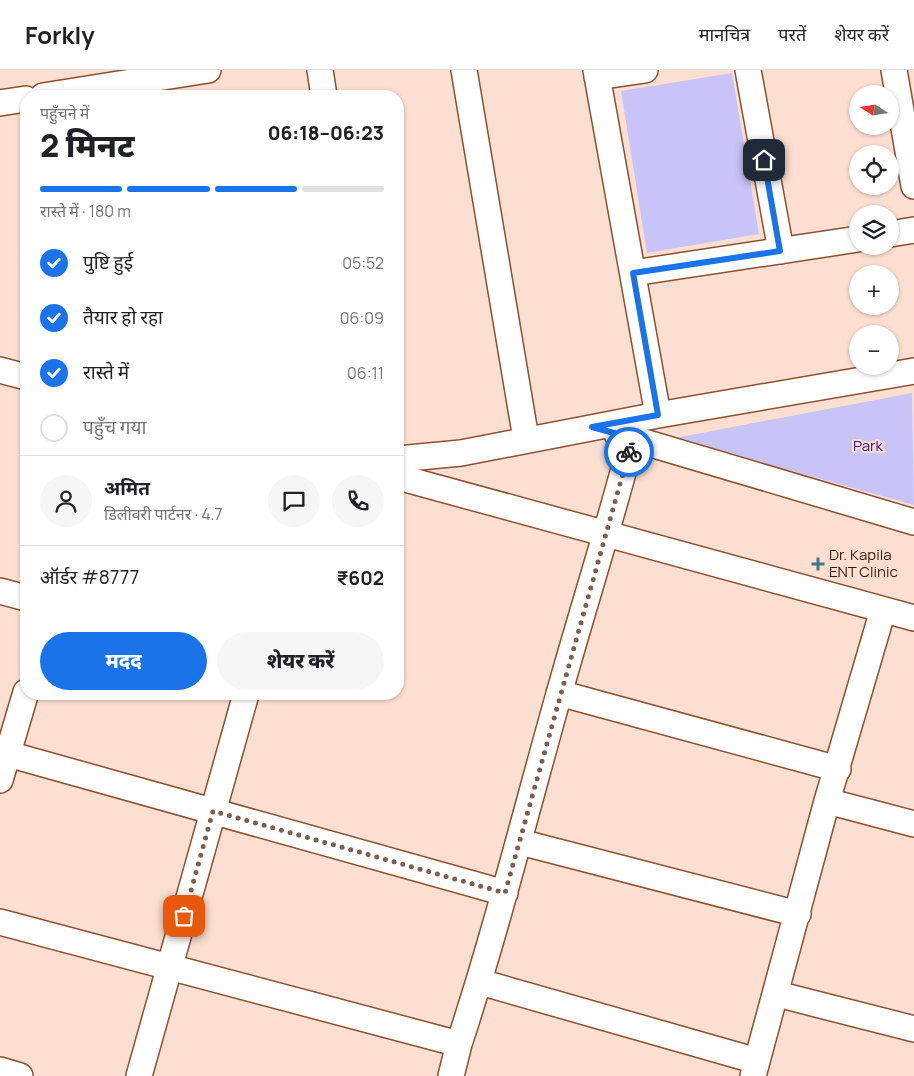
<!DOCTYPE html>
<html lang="hi">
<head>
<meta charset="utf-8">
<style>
	:root { --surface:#fff; --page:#f6f6f6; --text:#202124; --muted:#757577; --line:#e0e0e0; --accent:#1a73e8 }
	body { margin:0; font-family:Manrope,"Noto Sans Devanagari",sans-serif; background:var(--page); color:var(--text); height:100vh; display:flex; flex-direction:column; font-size:19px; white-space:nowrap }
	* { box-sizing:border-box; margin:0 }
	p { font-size:16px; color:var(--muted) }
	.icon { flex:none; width:28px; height:28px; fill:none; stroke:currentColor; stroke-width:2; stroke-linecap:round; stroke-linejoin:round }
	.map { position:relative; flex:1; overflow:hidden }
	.details { position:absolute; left:20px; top:20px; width:384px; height:610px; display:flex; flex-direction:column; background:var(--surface); border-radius:20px; box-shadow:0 1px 4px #0004 }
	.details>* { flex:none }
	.needle { width:32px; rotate:282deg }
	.controls { position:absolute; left:849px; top:15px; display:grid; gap:10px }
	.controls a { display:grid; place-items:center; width:50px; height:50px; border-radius:50%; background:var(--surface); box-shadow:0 1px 4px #0004; font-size:25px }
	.pin { position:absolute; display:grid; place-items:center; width:42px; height:42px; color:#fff; margin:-21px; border-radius:10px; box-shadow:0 2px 8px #0006 }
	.courier { position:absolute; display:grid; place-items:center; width:50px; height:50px; margin:-25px; border:4px solid #1a73e8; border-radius:50%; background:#fff; color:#222; box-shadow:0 1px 6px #0007 }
	.headline em { font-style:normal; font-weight:800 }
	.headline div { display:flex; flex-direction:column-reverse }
	.headline { display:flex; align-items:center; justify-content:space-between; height:85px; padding:0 20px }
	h1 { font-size:32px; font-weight:800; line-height:38px }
	.bar { display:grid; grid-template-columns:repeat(4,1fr); gap:8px 5px; align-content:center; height:60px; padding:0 20px }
	.bar i { height:6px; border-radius:4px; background:var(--line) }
	.bar .active { background:var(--accent) }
	.bar p { grid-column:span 4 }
	.line { display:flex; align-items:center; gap:12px; padding:0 20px; border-top:1px solid var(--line) }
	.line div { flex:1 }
	.round { display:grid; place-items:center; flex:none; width:52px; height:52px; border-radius:26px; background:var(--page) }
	ol { padding:0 20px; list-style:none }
	li { display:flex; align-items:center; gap:15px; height:55px }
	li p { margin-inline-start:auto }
	li .icon { padding:5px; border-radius:50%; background:var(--accent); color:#fff; stroke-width:4 }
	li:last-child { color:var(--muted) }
	li i { width:28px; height:28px; border:2px solid var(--line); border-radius:50% }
	.button { display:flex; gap:10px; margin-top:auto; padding:10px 20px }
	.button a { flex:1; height:58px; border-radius:30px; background:var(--accent); color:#fff; font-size:20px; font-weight:800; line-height:58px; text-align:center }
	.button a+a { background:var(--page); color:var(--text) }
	header { display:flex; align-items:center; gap:30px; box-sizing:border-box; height:70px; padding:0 25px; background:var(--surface); border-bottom:1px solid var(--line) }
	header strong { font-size:24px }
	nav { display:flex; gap:28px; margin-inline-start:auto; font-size:18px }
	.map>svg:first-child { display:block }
	.green { fill:#c8c4f9 }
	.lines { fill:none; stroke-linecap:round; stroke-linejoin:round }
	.minor-casing { stroke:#8c502f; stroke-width:28 }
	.minor { stroke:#fff; stroke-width:25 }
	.done { stroke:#7a6052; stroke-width:5; stroke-dasharray:0 9 }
	.route { stroke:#1a73e8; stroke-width:6 }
	.poi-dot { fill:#3d7890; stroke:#fcdfd1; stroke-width:2 }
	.labels { text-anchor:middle; stroke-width:4; stroke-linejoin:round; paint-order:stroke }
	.park-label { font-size:15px; fill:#35147c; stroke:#fcdfd1 }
	.poi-label { font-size:15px; fill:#341b0d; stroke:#fcdfd1; text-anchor:start }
</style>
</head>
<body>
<header>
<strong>Forkly</strong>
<nav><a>मानचित्र</a><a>परतें</a><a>शेयर करें</a></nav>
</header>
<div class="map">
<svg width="914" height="1006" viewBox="0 0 914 1006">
	<rect width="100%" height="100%" fill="#fcdfd1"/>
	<path class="green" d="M732,3L759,164L647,183L621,21Z
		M912,323L914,435L675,368Z"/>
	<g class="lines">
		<defs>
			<path id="minor" d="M320,0L324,26
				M464,0L526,369
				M596,0L658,345
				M748,0L781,181
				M894,0L914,116
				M597,7L645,0
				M43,26L208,0
				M0,33L26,29
				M890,164L914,160
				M633,203L858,169
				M0,300L26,307
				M617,364L914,452
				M398,389L461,383L658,345L914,301
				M398,407L914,548
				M0,521L26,528
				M559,623L838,699
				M8,684L505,823
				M0,710L26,622
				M827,731L914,754
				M520,772L798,844
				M0,852L459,974C497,858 526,741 559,624C583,538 610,454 632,369
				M480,912L757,991
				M777,924L914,959
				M0,1000L20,1006
				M139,1006L246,624
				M451,1006L459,974
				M753,1006L827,731L883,540"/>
		</defs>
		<use href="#minor" class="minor-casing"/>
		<use href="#minor" class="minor"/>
	</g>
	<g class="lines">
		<path class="done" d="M184,846L213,741L505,823L629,382"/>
		<path class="route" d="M629,382L632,368L592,357L658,345L633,203L780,181L764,90"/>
	</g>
	<path class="poi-dot" d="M815.5 486.5h5v5h5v5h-5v5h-5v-5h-5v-5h5z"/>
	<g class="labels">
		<g class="park-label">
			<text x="868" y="381">Park</text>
		</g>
		<g class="poi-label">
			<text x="829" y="490">Dr. Kapila<tspan x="829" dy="17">ENT Clinic</tspan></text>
		</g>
	</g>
</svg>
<div class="controls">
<a><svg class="needle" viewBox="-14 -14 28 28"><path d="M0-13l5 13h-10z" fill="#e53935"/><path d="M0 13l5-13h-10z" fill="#757577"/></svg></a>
<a><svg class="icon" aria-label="locate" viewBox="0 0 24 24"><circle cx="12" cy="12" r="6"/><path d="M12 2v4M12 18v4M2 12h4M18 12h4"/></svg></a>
<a><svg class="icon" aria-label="layers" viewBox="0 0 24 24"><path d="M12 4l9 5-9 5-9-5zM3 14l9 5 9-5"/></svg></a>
<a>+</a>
<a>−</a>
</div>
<div class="pin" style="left:184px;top:846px;background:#ea580c"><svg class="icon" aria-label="bag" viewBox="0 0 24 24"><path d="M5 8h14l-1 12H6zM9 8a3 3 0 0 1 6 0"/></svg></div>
<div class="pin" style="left:764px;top:90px;background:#1f2937"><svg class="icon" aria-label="home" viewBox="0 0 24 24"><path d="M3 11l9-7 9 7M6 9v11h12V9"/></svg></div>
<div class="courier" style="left:629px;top:382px"><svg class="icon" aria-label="bike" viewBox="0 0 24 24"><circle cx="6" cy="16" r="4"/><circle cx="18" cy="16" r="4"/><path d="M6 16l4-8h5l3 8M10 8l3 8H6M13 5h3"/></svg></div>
<section class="details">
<div class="headline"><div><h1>2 मिनट</h1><p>पहुँचने में</p></div><em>06:18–06:23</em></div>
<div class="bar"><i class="active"></i><i class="active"></i><i class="active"></i><i></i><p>रास्ते में · 180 m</p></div>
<ol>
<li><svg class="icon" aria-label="check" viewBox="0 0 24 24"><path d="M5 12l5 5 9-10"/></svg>पुष्टि हुई<p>05:52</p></li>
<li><svg class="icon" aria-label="check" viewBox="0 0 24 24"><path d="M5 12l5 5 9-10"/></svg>तैयार हो रहा<p>06:09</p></li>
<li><svg class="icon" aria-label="check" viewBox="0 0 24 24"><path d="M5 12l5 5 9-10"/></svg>रास्ते में<p>06:11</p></li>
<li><i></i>पहुँच गया</li>
</ol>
<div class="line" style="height:90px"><a class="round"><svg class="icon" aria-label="person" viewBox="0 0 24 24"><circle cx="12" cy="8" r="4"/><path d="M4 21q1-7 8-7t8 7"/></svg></a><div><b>अमित</b><p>डिलीवरी पार्टनर · 4.7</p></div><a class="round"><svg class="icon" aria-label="chat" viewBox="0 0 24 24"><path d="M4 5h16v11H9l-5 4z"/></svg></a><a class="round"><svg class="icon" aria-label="phone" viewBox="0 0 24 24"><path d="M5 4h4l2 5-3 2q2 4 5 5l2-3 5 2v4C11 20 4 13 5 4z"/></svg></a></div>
<div class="line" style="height:65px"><div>ऑर्डर #8777</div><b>₹602</b></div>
<div class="button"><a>मदद</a><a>शेयर करें</a></div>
</section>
</div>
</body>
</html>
